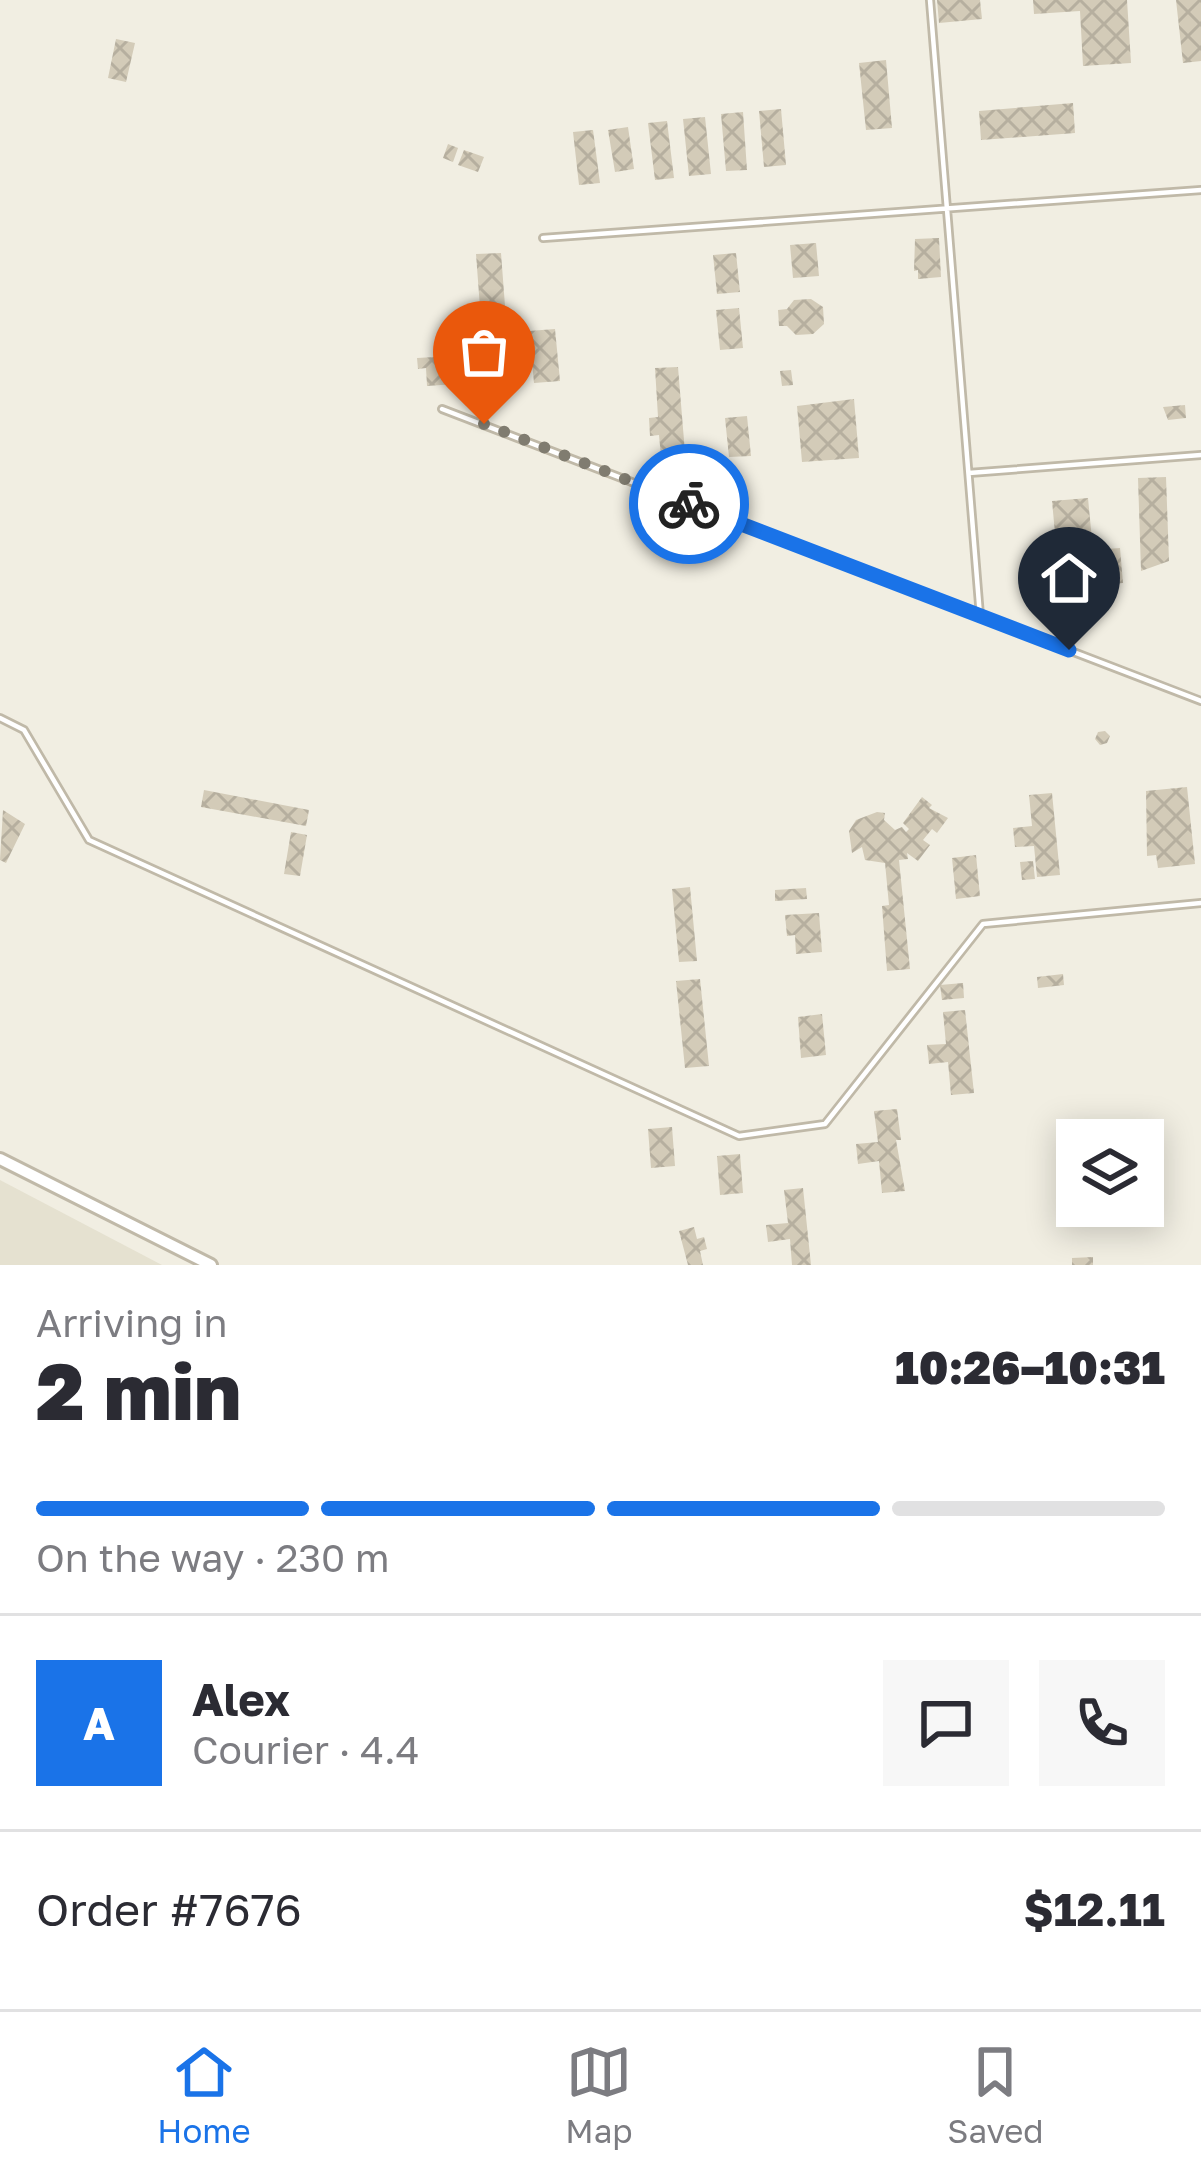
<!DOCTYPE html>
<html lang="en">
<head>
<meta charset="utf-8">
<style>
	:root { --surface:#fff; --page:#f7f7f7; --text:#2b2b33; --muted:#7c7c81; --line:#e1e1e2; --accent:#1a73e8 }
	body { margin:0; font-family:"Golos Text",sans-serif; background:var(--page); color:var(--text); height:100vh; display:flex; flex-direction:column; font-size:45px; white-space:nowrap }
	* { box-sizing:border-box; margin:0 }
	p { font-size:39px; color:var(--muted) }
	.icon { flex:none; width:66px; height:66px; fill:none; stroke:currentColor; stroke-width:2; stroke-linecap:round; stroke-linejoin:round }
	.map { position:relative; height:1265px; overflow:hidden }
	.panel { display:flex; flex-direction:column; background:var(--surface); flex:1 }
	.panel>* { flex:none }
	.buttons { position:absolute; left:1056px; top:1119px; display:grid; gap:24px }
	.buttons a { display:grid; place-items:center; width:108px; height:108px; border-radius:0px; background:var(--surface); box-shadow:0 6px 30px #0003; font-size:60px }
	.pin { position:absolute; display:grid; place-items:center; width:102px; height:102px; color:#fff; margin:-123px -51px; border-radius:50% 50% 50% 0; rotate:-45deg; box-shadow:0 0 12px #0007 }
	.pin .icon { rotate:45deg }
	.courier { position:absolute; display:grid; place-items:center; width:120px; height:120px; margin:-60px; border:9px solid #1a73e8; border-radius:50%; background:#fff; color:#222; box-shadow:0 3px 15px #0007 }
	.headline em { font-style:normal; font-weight:800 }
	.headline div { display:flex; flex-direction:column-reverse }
	.headline { display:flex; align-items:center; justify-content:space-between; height:204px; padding:0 36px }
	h1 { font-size:78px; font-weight:800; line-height:90px }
	.bar { display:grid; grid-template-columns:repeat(4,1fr); gap:18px 12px; align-content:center; height:144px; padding:0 36px }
	.bar i { height:15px; border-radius:9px; background:var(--line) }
	.bar .on { background:var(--accent) }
	.bar p { grid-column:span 4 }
	.line { display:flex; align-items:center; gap:30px; padding:0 36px; border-top:3px solid var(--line) }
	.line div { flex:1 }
	.round { display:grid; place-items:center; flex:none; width:126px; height:126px; border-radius:0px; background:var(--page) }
	.tabs { display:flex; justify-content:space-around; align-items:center; height:168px; border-top:3px solid var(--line); background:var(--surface); font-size:33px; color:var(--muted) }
	.tabs a { display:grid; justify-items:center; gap:6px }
	.tabs .on { color:var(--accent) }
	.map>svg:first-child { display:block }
	.residential { fill:#e5e1d0 }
	.building { fill:url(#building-cross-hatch) }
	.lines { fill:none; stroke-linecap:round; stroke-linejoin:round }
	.service-casing { stroke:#c0b9a8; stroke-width:10 }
	.minor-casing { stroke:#c0b9a8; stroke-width:16 }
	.service { stroke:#fff; stroke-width:4.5 }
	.minor { stroke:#fff; stroke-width:10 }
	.done { stroke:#807c70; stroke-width:12; stroke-dasharray:0 21.6 }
	.route { stroke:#1a73e8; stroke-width:15 }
</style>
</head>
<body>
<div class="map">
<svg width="1201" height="1265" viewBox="0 0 1201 1265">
	<defs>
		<pattern id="building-cross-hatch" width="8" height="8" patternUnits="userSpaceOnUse" patternTransform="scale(3)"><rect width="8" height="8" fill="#d3cbb8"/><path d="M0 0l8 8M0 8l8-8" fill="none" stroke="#b6af9f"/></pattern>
	</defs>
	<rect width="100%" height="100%" fill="#f1eee2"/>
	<path class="residential" d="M0,1180L162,1265H0Z"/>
	<path class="building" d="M937,0H980L982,19L939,23Z
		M1033,0H1127L1131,63L1083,66L1080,11L1034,14Z
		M1176,0H1201V61L1183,63Z
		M116,39L135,43L126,82L108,78Z
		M886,60L892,128L866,130L859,63Z
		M1073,103L1075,133L981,140L979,111Z
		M781,109L786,165L764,167L759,111Z
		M743,112L747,170L726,171L721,114Z
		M705,117L711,174L689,176L683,119Z
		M667,121L674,178L655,180L648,123Z
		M628,127L634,169L615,172L608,130Z
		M593,130L600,183L579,185L573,132Z
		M448,144L458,148L453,162L443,158Z
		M464,150L484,157L478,172L458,165Z
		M939,238L941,277L918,279V270L914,271L915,239Z
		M816,243L819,276L793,278L790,245Z
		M501,253L506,319L481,321L476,254Z
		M736,253L740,292L717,294L713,255Z
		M811,299L823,307L824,324L813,334L796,335L787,326H779L778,310L787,309L794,300Z
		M739,308L743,348L720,350L716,310Z
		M555,329L560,381L534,383L529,331Z
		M453,356L455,384L427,386L426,368L418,369L417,358Z
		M678,367L686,465L662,467L659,435L650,436L649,418L658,417L655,368Z
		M791,370L793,385L782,386L780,371Z
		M854,399L859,458L802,462L797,406Z
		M1185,405L1186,418L1168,420L1163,407Z
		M747,416L751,456L729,457L725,418Z
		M1166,477L1169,561L1141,571L1138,478Z
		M1088,498L1093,550L1120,548L1123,583L1047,590L1044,555L1057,554L1052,501Z
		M1105,731L1110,736L1107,743L1100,745L1095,739L1098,732Z
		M1187,787L1195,864L1158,868L1156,855L1147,856L1146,791Z
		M204,790L309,810L306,826L201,807Z
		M1052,793L1060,875L1037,877L1034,846L1015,847L1013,828L1032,826L1029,795Z
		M922,797L932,805L929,808L948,818L937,833L932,829L923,840L930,845L918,861L907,853L908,859L899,860L910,969L887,971L882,906L889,905L885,863L865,860L862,847L852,853L849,831L856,820L877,812L885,813L884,820L895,830L902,827L906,832L909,829L903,823Z
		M3,810L25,824L6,863L0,860Z
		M291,832L307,835L300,876L284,874Z
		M976,855L980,896L956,899L952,858Z
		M1033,861L1035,879L1022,880L1020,862Z
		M690,887L697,961L679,962L672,889Z
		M806,888L807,899L775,901V890Z
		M819,913L822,952L796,954L795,935L787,936L785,915Z
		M1063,974L1064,985L1038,988L1037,977Z
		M700,979L709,1066L685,1068L676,981Z
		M963,983L964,998L942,1000L940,985Z
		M965,1010L974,1093L951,1095L948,1062L929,1064L927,1045L946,1044L943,1012Z
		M822,1014L826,1055L801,1058L798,1017Z
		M897,1109L901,1140H896L905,1191L882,1193L879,1161L858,1164L856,1144L878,1142L874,1111Z
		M672,1127L675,1166L651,1168L648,1129Z
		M740,1154L743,1193L720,1195L717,1156Z
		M803,1188L811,1265H792L790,1239L768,1242L766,1225L788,1223L784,1190Z
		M694,1227L697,1239L704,1237L707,1249L700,1251L703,1265H688L679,1231Z
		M1093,1257V1265H1072V1258Z"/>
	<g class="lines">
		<defs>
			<path id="service" d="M930,0L980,616
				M543,238L1201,190
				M442,409L1201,701
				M969,473L1201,455
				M0,718L24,730L89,840L739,1136L825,1124L983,924L1201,903"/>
			<path id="minor" d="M0,1159L211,1265"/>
		</defs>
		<use href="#service" class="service-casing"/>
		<use href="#minor" class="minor-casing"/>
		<use href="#service" class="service"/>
		<use href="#minor" class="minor"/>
	</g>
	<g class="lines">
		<path class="done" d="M484,424L689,504"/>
		<path class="route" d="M689,504L1069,650"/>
	</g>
</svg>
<div class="buttons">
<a><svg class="icon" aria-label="layers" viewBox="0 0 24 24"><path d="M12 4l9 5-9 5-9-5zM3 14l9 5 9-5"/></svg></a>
</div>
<div class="pin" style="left:484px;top:424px;background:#ea580c"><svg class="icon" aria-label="bag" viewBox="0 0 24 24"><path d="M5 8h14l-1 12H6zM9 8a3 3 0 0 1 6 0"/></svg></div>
<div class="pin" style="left:1069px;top:650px;background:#1f2937"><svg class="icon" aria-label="home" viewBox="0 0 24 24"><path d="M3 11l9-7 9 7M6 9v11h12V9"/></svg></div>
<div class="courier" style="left:689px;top:504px"><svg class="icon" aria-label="bike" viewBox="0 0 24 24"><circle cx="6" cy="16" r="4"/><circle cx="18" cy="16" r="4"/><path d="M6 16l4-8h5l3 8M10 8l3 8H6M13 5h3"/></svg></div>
</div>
<section class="panel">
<div class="headline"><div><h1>2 min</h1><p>Arriving in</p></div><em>10:26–10:31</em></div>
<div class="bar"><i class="on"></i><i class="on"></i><i class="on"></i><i></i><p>On the way · 230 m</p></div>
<div class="line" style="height:216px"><b class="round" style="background:var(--accent);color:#fff">A</b><div><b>Alex</b><p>Courier · 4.4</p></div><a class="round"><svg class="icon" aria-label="chat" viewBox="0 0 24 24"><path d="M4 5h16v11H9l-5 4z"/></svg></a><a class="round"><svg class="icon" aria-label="phone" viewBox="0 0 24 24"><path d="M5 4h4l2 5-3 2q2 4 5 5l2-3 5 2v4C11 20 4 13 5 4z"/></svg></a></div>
<div class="line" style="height:156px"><div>Order #7676</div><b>$12.11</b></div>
</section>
<nav class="tabs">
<a class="on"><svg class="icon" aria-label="home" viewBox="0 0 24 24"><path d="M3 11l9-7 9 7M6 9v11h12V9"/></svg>Home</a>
<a><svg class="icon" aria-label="map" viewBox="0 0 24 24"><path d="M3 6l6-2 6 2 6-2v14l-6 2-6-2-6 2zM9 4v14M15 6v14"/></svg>Map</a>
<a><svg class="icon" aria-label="saved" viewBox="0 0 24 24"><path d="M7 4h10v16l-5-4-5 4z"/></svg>Saved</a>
</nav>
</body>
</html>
